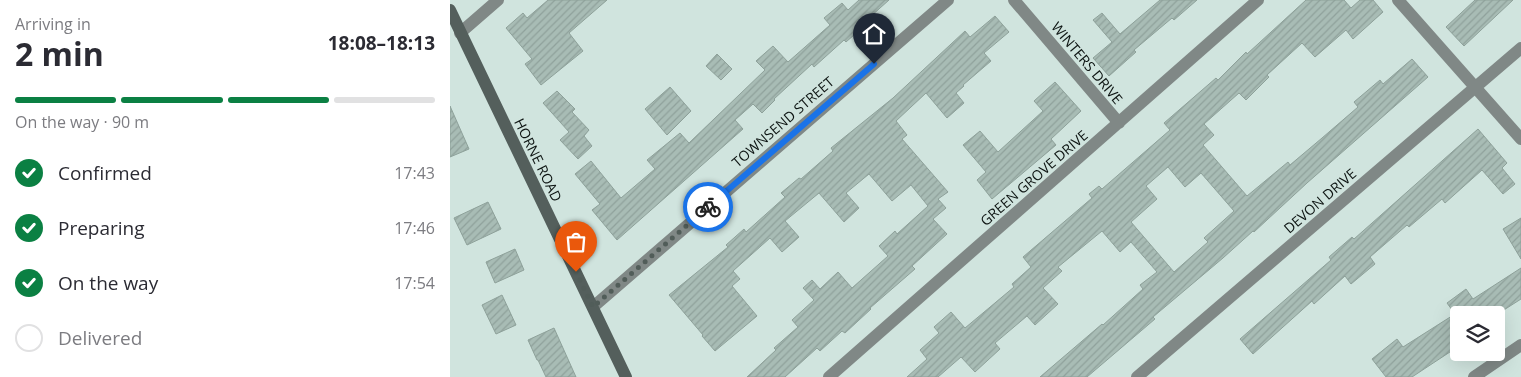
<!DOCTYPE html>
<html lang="en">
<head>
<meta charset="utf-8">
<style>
	:root { --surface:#fff; --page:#f2f2f3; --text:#2b2b33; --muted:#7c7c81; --line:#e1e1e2; --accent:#0b8043 }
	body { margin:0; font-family:"Open Sans",sans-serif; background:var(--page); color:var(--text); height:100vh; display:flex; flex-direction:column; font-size:19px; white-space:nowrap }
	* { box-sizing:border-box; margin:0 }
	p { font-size:16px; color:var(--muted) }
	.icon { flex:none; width:28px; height:28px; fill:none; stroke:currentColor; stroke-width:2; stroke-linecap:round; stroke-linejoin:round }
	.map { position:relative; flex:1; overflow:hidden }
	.drawer { display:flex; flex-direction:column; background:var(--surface); width:450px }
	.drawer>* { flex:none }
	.tools { position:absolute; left:1000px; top:306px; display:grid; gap:10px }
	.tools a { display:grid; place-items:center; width:55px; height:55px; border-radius:5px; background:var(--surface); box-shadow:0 5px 20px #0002; font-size:25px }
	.pin { position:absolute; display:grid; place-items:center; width:42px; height:42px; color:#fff; margin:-51px -21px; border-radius:50% 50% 50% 0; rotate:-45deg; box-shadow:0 0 5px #0007 }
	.pin .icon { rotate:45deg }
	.courier { position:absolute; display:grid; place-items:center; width:50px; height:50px; margin:-25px; border:4px solid #1a73e8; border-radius:50%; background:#fff; color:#222; box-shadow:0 1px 6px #0007 }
	.overview em { font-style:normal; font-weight:700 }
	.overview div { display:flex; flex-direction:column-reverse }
	.overview { display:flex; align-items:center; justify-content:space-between; height:85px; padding:0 15px }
	h1 { font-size:32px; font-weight:700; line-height:38px }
	.bar { display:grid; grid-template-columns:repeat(4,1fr); gap:8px 5px; align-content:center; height:60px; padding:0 15px }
	.bar i { height:6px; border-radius:4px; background:var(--line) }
	.bar .on { background:var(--accent) }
	.bar p { grid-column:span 4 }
	ol { padding:0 15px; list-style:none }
	li { display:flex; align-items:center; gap:15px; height:55px }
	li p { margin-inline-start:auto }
	li .icon { padding:5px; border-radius:50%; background:var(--accent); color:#fff; stroke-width:4 }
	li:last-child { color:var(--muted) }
	li i { width:28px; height:28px; border:2px solid var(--line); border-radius:50% }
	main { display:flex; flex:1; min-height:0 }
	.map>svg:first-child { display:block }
	.building { fill:url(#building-hatch); stroke:#8ea19a; fill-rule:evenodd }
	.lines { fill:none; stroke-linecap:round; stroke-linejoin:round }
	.minor { stroke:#808886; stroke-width:12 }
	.secondary { stroke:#545f5c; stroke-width:12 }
	.done { stroke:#515d59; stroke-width:5; stroke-dasharray:0 9 }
	.route { stroke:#1a73e8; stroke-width:6 }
	.labels { text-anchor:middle; stroke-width:4.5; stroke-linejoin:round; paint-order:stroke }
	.street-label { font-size:14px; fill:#0d1412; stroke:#d0e4de }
</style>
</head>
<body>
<main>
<section class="drawer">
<div class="overview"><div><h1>2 min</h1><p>Arriving in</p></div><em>18:08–18:13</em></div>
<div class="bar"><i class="on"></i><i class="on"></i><i class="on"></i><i></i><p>On the way · 90 m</p></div>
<ol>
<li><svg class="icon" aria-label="check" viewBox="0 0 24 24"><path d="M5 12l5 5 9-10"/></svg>Confirmed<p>17:43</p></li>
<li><svg class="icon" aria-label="check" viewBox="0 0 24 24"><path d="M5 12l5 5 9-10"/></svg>Preparing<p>17:46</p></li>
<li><svg class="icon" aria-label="check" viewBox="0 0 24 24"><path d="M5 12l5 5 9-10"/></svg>On the way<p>17:54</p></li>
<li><i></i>Delivered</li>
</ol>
</section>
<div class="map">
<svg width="1071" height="377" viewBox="0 0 1071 377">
	<defs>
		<pattern id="building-hatch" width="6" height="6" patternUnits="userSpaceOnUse" patternTransform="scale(1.25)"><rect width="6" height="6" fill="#a8bcb5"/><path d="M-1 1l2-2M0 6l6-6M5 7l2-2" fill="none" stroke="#8fa19b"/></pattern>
	</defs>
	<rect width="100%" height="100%" fill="#d0e4de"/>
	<path class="building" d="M98,0H157L119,33L133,51L91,85L75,64L82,59L56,28L73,13L77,18Z
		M409,0H439L411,25L413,27L396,42L394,40L364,67L362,64L324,99L325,100L312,113L303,104L285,120L293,129L167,240L142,210L150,204L125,174L141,161L171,198L205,169L197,160L230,133L239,143L315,70L306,61L323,46L338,62L380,25L374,18L392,3L398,10Z
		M710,0H747L724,20L722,18L684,50L686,52L659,76L643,58L662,42L643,20L652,13L670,34Z
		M856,0H894L901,8L910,0H923L933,12L903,39L896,30L865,57L852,43L817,75L819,77L796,100L789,93L754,124L764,135L753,145L797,196L838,162L840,165L872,138L908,107L904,102L930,80L933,84L962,59L978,77L857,183L804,232L803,231L773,258L703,317L705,319L637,377H590L652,324L653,325L693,289L690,285L707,272L681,242L670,252L652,231L608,267L612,271L593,288L608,304L585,325L577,316L545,343L550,349L525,372L511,357L488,377H457L477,359L470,350L489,333L484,327L501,312L515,328L564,287L562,284L581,267L573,257L642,198L639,194L649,186L652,189L720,130L714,123L766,78L768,80L796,52L797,54ZM718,167L735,187L751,173L784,211L754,238L758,242L724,272L681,222L707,199L696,186Z
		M1025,0H1063L1014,46L996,27Z
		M545,16L559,32L534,53L541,61L513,85L514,86L506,93L514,103L497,118L476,93L446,121L457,135L452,139L498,192L488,199L496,208L483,219L497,234L462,266L465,269L420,308L421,309L395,333L392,331L370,351L367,348L335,377H297L326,350L324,348L348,327L342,320L364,300L353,288L362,280L370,289L388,272L402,288L438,256L429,246L445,231L447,234L478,206L461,185L442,201L419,174L396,193L409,208L394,222L369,193L335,221L349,237L332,252L320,238L283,271L290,279L282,286L307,316L265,351L252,336L253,335L219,295L278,247L276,245L294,229L296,232L335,197L331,193L349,178L351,179L383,151L381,148L443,98L515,31L520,37Z
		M267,54L282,69L271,80L256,66Z
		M605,82L631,111L601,139L606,145L542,199L527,180L536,172L513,145L530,131L548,152L593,111L584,101Z
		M220,87L241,111L217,135L195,109Z
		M107,91L125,109L122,112L139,130L134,136L142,146L128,159L110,140L119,132L93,103Z
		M0,106L19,149L0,157Z
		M1028,129L1057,163L1052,168L1065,184L1053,194L1032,170L995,203L992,199L959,227L957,225L920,257L925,264L901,284L895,276L864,304L862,301L803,354L790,339L881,260L879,257L902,237L904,239Z
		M38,202L51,229L17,245L4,218Z
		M1071,218V259L1053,229Z
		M65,249L74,270L45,283L36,262Z
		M1071,268V299L1046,315H1009V346L962,377H936L922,359L947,339L953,347L1005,314L997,303L1016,289L1023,299Z
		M52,295L66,325L46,334L32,305Z
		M104,328L126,377H96L88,360H87L78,340Z"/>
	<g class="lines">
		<path class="minor" d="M564,0L669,123
			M948,0L1071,139
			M10,33L48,0
			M143,307L498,0
			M379,377L808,0
			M687,377L1071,48
			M1024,377L1071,345"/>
		<path class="secondary" d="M0,10L176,377"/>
	</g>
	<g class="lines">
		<path class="done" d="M126,272L143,307L258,207"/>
		<path class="route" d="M258,207L424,64"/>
	</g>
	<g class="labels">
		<g class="street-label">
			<text transform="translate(637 63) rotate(50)" y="5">WINTERS DRIVE</text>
			<text transform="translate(333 122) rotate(-41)" y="5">TOWNSEND STREET</text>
			<text transform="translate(88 160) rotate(64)" y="5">HORNE ROAD</text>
			<text transform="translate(584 178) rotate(-41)" y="5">GREEN GROVE DRIVE</text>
			<text transform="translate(870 201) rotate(-41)" y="5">DEVON DRIVE</text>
		</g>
	</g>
</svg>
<div class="tools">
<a><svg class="icon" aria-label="layers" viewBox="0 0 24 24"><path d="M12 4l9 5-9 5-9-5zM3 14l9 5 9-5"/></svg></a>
</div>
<div class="pin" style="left:126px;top:272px;background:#ea580c"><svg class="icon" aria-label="bag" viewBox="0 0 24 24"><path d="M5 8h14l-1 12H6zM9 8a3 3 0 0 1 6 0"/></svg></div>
<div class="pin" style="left:424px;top:64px;background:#1f2937"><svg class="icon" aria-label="home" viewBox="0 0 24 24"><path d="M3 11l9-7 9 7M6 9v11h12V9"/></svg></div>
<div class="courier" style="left:258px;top:207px"><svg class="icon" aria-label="bike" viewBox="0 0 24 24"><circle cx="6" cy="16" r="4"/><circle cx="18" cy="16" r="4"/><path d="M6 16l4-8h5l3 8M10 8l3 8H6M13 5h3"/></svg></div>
</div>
</main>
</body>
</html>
